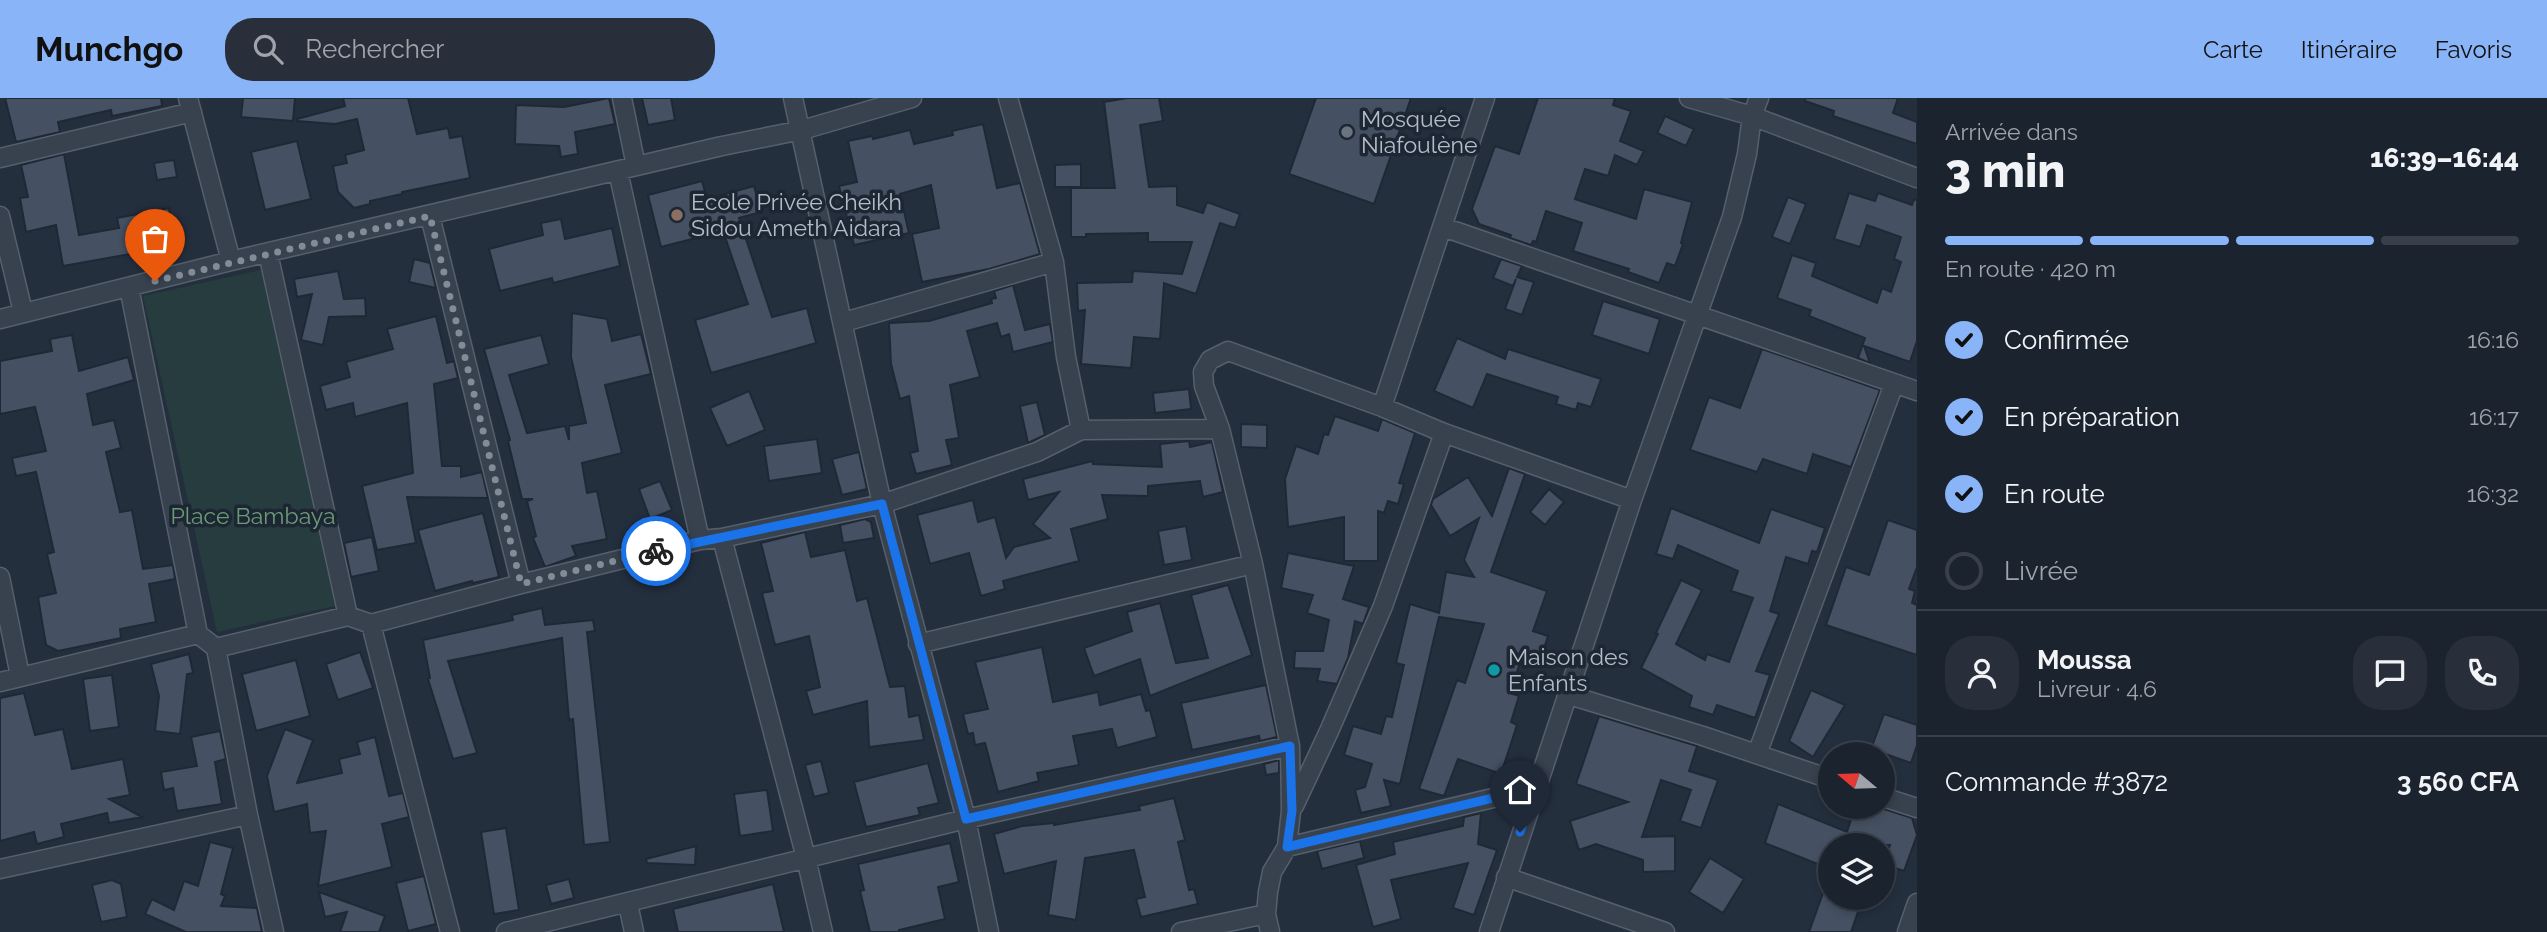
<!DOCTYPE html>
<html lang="fr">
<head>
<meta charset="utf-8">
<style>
	:root { --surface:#1b232e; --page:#282f3a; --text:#f1f3f6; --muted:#a0a4aa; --line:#39404a; --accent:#8ab4f8 }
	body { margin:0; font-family:Raleway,sans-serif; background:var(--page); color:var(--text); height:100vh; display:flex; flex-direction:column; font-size:26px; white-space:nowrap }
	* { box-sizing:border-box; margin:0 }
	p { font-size:23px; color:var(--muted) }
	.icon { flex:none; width:38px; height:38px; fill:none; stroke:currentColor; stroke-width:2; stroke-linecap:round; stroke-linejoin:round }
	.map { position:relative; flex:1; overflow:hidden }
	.details { display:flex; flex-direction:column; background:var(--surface); width:630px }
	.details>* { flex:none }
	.needle { width:46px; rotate:289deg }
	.tools { position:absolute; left:1818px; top:644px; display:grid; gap:14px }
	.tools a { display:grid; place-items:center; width:77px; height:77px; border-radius:50%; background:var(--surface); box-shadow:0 4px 10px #0003,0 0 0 2px var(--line); font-size:35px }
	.pin { position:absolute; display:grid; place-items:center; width:60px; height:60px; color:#fff; margin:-72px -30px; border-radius:50% 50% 50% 0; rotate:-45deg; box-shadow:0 0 7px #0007 }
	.pin .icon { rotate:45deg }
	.courier { position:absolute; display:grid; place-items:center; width:70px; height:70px; margin:-35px; border:5px solid #1a73e8; border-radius:50%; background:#fff; color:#222; box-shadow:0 2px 9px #0007 }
	.head em { font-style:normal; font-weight:800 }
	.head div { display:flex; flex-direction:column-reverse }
	.head { display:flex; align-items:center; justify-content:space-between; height:119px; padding:0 28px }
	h1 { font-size:46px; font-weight:800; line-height:52px }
	.bar { display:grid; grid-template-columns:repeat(4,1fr); gap:10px 7px; align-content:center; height:84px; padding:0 28px }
	.bar i { height:9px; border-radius:5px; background:var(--line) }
	.bar .selected { background:var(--accent) }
	.bar p { grid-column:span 4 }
	.line { display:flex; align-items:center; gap:18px; padding:0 28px; border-top:2px solid var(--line) }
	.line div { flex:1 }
	.round { display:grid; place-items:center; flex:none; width:74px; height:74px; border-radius:28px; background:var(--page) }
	ol { padding:0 28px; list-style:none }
	li { display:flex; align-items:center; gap:21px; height:77px }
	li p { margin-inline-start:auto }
	li .icon { padding:7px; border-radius:50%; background:var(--accent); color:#111; stroke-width:4 }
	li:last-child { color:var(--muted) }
	li i { width:38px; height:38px; border:4px solid var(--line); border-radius:50% }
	header { display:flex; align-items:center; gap:42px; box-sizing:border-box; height:98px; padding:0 35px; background:var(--accent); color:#111 }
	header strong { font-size:33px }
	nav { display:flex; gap:38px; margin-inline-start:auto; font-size:24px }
	.search { width:490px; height:63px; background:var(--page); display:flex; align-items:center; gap:18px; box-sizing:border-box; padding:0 24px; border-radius:28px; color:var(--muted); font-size:26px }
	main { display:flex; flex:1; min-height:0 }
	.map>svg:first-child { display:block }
	.green { fill:#263c3f }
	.building { fill:#455162; stroke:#1f2835; stroke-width:2 }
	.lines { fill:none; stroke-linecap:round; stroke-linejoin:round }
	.minor-casing { stroke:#565f6c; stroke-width:21 }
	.minor { stroke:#38414e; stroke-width:18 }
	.done { stroke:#828b98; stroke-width:7; stroke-dasharray:0 12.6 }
	.route { stroke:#1a73e8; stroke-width:9 }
	.worship-dot { fill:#6b7280; stroke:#1d2633; stroke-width:2.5 }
	.education-dot { fill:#8d6e63; stroke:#1d2633; stroke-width:2.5 }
	.culture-dot { fill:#0f9aa8; stroke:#1d2633; stroke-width:2.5 }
	.labels { text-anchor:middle; stroke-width:7; stroke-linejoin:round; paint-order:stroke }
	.poi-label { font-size:23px; fill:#b4bcc9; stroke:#1d2633; text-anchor:start }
	.park-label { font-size:23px; fill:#6b9a76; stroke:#1d2633 }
</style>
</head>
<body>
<header>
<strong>Munchgo</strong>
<div class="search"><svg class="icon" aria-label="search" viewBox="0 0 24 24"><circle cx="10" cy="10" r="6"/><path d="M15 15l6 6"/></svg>Rechercher</div>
<nav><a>Carte</a><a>Itinéraire</a><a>Favoris</a></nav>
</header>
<main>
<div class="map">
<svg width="1917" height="834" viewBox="0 0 1917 834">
	<rect width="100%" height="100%" fill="#242f3e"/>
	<path class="green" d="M261,172L335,508L217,534L143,198Z"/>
	<path class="building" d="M5,0H161L162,8L112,18L111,12L58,24L60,34L16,44Z
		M243,0H295L293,23L241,19Z
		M343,0H408L417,36L448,30L450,40L462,38L470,80L402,94V96L370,103V106L354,110L338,94L333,68L347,65L345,57L364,52L357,21L335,26L297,23V21L345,8Z
		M609,0L615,26L575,34L578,56L561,59L559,48L515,46L516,7L564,9Z
		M642,0H671L675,22L648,27Z
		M1127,0H1159L1163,23L1140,27L1149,89L1177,88V107L1203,115L1207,104L1240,116L1235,130L1220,125L1196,196L1164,185L1160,241L1134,239L1131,270L1081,266L1085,212L1078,213L1077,185L1132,184L1133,173L1182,176L1192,144H1148V135L1086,136V139H1071V90H1115L1104,4Z
		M1316,0H1411L1374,106L1289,76Z
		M1538,0H1615L1613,7L1631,13L1620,43L1644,53L1637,67L1615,57L1608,78L1585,71L1575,101L1636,121L1644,91L1692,104L1681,145L1683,146L1675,168L1667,165L1659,185L1628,174L1629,171L1573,153L1582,125L1546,113L1536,144L1533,143L1531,147L1510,140L1511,137L1479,126L1472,111L1495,48L1519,56Z
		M1805,0H1898L1893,15L1917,24V46L1833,18L1834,13L1805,3Z
		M1665,18L1694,31L1686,48L1657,35Z
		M983,26L997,90L1020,85L1040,156L989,171L922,184L912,136L939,130L931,87L900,96L909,135L854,147L839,88L857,84L848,43L872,38L873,41L910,32L914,46L953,37L952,33Z
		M297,43L311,101L265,112L251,54Z
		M64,56L79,137L119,130L117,120L169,110L175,148L63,168L56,127L26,134L20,100L28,99L21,67Z
		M174,62L177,79L157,82L154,65Z
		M1081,66V89H1055V67Z
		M702,83L707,101L754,88L761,114L739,120L772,219L807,210L816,245L711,275L695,222L748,206L723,133L661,149L648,97Z
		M1849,95L1875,103L1878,95L1912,107L1914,101L1917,102V243L1910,264L1864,248L1870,265L1858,260L1865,240L1809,218L1811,212L1777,200L1792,157L1816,165L1812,178L1877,205L1882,190L1891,194L1901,164L1894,161L1901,139L1867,127L1860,149L1834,141Z
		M1788,99L1806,106L1790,146L1772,139Z
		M561,121L565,141L612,130L620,168L553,185L552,180L500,193L489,151L543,137L541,125Z
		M414,161L430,165L436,190L409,184Z
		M1501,161L1522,168L1517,179L1534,184L1522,217L1505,211L1516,181L1513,188L1493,180Z
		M338,173L344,201L365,200L366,218L329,219L323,247L301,242L312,196L297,199L294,181Z
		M1013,187L1025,232L1050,226L1053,244L1013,254L1009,236L1001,239L997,225L967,233L980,279L950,287L959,340L946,342L952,367L916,376L910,355L918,353L909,298L900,301L891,266L889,225L929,223L992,205L991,201L996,200L994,193Z
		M1603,203L1660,221L1649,256L1592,237Z
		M572,215L607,221L612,243L641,236L651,276L605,287L622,355L582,365L587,395L597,393L607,441L572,448L576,458L545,469L533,440L536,438L527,403L533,401H522L508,343L510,342L484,251L541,237L549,266L509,277L527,335L565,328L569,342V328L586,325L571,259Z
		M436,218L447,265L454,263L458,280L434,286L442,368H461V379L482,374L488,400L407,399L416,445L377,452L362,388L413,375L407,305L355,319L353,305L326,312L320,288L350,279L346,264L393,251L387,231Z
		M72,237L79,273L128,259L134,282L87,296L93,327L114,322L121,350L106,354L120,414L132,412L143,471L173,467L175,481L149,486L156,524L120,531L121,540L58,553L46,547L38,499L56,495L47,456L54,454L36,374L16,378L12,360L46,353L35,309L0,316V263L52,253L50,241Z
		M1457,240L1505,261L1508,251L1601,281L1591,309L1578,305L1576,312L1556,306L1558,299L1487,276L1473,310L1434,293Z
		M1762,251L1880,292L1851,369L1813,356L1807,376L1763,361L1757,374L1690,352L1709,299L1740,310Z
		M1189,291L1191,311L1155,315L1153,295Z
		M749,293L765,332L727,348L710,310Z
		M1037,304L1045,337L1028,345L1020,308Z
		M1335,318L1378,333L1382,321L1415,335L1399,385L1404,386L1398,406L1388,403L1384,415L1378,413V463H1344V419L1288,429L1285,381L1296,348L1318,356L1324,336L1328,337Z
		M1241,326L1267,327V350L1241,349Z
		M817,341L822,375L769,383L764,348Z
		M1189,343L1190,349L1212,344L1223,394L1203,399L1200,383L1148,388V398L1102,397L1108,421L1071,431L1079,463L1003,483L1005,491L981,498L969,455L930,466L917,417L973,402L978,424L995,419L1006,460L1014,449L1050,440L1033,426L1059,394L1028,402L1023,381L1092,363L1093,366L1162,369L1160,346Z
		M859,354L867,391L842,397L832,361Z
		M1509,370L1525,376L1491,474L1547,493L1533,533L1548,538L1541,560L1526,554L1522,559L1510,595L1519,598L1511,624L1517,627L1501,676L1458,661L1444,698L1419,691L1457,582L1465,585L1484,526L1439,519L1400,686L1384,682L1391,708L1361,715L1355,692L1365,689L1372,666L1344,657L1353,628L1381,636L1386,618L1392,619L1404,567L1396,565L1410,506L1439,515L1446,474L1474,479L1464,462L1479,420L1450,438L1431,407L1433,401L1468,379L1492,418Z
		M660,383L672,412L650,421L639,391Z
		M1549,391L1564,404L1545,427L1530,414Z
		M1671,410L1759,445L1771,411L1825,430L1817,454L1812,453L1808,466L1786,459L1770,513L1779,516L1756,573L1770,577L1755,620L1717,607L1713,617L1689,609L1692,598L1641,570L1658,536L1656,535L1681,482L1702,492L1676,546L1705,562L1707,556L1729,564L1753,500L1731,493L1738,473L1678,447L1673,461L1656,456Z
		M483,415L499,479L473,485L472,483L435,493L418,432Z
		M865,421L871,424L874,440L843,445L840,427Z
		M1888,422L1917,432V469L1909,491L1915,493L1912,505L1917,507V557L1826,527L1846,469L1869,477Z
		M1186,428L1192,462L1164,467L1158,433Z
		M805,434L811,459L845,452L857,503L867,500L890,589L905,588L909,619L919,617L924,642L869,649L867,603L813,617L806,593L820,589L809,538L775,547L762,495L773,493L761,445Z
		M372,439L379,473L351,479L344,445Z
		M1288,455L1354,468L1343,501L1369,509L1363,526L1355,523L1348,560L1337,586L1317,583L1320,571L1294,570L1295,553H1323L1329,522L1307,515L1313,497L1281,490Z
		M1228,487L1252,557L1150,598L1140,561L1094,578L1084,550L1132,533L1127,514L1160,505L1176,565L1208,560L1191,497Z
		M542,510L545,527L593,522L595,533L587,534L610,744L584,747L573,621L569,622L562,540L448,563L477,655L453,661L428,581L430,580L423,542L513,522L512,517Z
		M1042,549L1053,604L1098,594L1100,607L1141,596L1146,613L1150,612L1157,639L1117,650L1112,631L1073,638L1079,667L1037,675L1039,683L998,694L985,645L975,647L973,635L968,636L963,616L988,611L975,564Z
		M360,554L373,590L338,602L326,566Z
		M189,556L193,575L187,576L180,636L155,633L159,598L151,566Z
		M296,562L310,618L256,633L242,576Z
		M112,577L119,629L90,633L83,581Z
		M1266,587L1277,639L1260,643L1259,638L1192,652L1181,605Z
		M1811,592L1845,607L1813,659L1789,643Z
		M24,595L35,637L63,631L72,671L123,661L130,697L109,701L142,719L109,725L107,715L61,726L64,739L37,746L34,734L0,743V600Z
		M1884,616L1917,627V647L1911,665L1871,651Z
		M1599,618L1697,648L1689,673L1718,682L1701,730L1680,723L1691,692L1661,682L1642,739L1675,738V773L1643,774V762L1596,746L1579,752L1570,723L1628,704L1576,686Z
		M285,631L313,642L297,685L342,675L339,661L360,656L357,644L375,639L389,698L403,695L409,719L382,726L392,769L318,788L326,733L310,735L307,706L274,714L267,678Z
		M220,633L226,661L215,664L222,706L177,713L173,690L164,692L161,674L197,668L191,639Z
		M1279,662V675L1266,677L1264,666Z
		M821,663L829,695L814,699L805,667Z
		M928,665L939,705L918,710L920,717L866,729L854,684Z
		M767,692L773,733L740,738L734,696Z
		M1174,700L1185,742L1178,744L1189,792L1194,791L1198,806L1141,819L1136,801L1145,799L1134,752L1085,760L1076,822L1048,817L1056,763L1004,776L994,736L1022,728L1054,725V727L1140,712L1139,708Z
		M1778,706L1847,734L1855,709H1878L1912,720L1917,737L1904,773L1883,766L1890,747H1830V771L1765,745Z
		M1481,715L1478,746L1497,752L1474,817L1453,810L1468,765L1391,782L1401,821L1373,829L1356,767L1395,756L1393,744L1463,728L1464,719Z
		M506,730L519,812L494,816L481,734Z
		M1360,743L1364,760L1322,771L1317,753Z
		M210,744L233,750L221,796L225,798L221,808L257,810L262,834H186L145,816L152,801L174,812L184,783L198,788Z
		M950,745L959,784L938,789L945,821L899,832V834H870L860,793L864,792L858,766Z
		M696,748L695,767L647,765L646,761Z
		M1710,760L1744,781L1723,815L1689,794Z
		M424,778L436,826L408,833L396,785Z
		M569,781L574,800L551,806L546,787Z
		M112,782L121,786L127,819L101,824L92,787Z
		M773,786L784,834H678L673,811Z
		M319,794L385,818L379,834H340L347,814L325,819Z
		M1823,795L1830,800L1860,808L1851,834H1809Z"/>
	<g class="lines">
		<defs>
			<path id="minor" d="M188,0L231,163
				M622,0L636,68
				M793,0L882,406L966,721L989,834
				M1008,0L1054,164L1066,259L1081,332
				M1689,0L1752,18L1917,80
				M0,60L192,14
				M618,73L700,442
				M0,118L23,214
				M430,118L521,486
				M1443,129L1917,293
				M268,155L348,518
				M129,189L198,536
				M0,221L231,163L722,48L802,32L912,0
				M844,224L1054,164
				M1382,309L1485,0
				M722,440L806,760L823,834
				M0,479L20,578
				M371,526L450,834
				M918,546L1253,466
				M216,550L248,717L274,834
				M0,584L198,536L216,550L348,518L371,526L521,486L700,442L722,440L882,406L1037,354L1081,332L1220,331
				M1569,597L1703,638L1830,681
				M1757,656L1894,286
				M1883,699L1917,710
				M1294,708L1330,631L1383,508L1444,335
				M1287,749L1535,690
				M0,771L248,717
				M1506,779L1665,834
				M628,806L634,834
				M506,834L966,721L1290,648
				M1181,834L1266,816
				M1270,834L1266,816L1268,794L1272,774L1287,749L1291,713L1290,648L1253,466L1220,331L1204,288L1203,274L1210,262L1228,253L1382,309L1444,335L1632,402
				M1489,834L1632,402L1732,119L1747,56L1752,18L1759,0
				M1907,834L1917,805"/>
		</defs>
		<use href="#minor" class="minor-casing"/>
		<use href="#minor" class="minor"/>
	</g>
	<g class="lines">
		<path class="done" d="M155,183L430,118L521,486L656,453"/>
		<path class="route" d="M656,453L882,406L966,721L1290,648L1292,713L1287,749L1535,690L1520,734"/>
	</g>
	<circle class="worship-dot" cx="1347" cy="34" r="7"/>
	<circle class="education-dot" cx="677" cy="117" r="7"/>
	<circle class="culture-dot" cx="1494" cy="572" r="7"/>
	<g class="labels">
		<g class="poi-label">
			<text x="1361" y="29">Mosquée<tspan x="1361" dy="26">Niafoulène</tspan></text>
			<text x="691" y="112">Ecole Privée Cheikh<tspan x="691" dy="26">Sidou Ameth Aidara</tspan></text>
			<text x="1508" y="567">Maison des<tspan x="1508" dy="26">Enfants</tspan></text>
		</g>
		<g class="park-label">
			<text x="253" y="426">Place Bambaya</text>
		</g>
	</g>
</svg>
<div class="tools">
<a><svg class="needle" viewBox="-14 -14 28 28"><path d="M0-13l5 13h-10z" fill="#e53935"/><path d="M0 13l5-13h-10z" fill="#a0a4aa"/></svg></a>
<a><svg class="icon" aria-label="layers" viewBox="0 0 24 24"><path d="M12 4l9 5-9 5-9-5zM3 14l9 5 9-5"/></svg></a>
</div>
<div class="pin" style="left:155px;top:183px;background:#ea580c"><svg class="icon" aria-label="bag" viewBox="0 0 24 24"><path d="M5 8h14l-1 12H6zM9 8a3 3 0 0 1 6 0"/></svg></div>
<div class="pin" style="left:1520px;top:734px;background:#1f2937"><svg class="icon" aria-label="home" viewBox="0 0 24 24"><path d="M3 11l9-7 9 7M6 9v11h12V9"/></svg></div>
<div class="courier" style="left:656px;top:453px"><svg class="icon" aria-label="bike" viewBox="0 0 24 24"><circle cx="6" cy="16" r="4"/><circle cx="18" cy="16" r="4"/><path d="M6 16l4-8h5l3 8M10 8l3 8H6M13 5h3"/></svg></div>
</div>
<section class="details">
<div class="head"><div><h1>3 min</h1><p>Arrivée dans</p></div><em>16:39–16:44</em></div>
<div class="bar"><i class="selected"></i><i class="selected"></i><i class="selected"></i><i></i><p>En route · 420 m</p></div>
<ol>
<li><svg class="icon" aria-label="check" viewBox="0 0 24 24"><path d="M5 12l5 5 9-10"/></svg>Confirmée<p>16:16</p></li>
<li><svg class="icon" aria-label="check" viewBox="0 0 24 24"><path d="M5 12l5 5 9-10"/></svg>En préparation<p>16:17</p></li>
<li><svg class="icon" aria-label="check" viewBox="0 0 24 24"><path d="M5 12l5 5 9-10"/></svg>En route<p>16:32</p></li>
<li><i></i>Livrée</li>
</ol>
<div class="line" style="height:126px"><a class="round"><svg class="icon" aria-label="person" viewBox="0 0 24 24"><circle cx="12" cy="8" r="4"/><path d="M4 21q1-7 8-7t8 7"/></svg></a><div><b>Moussa</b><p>Livreur · 4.6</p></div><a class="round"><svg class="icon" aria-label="chat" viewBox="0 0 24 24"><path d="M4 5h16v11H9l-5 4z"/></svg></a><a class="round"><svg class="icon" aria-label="phone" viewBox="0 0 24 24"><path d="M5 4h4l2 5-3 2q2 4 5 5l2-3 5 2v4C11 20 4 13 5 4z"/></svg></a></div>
<div class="line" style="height:91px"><div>Commande #3872</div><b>3 560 CFA</b></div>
</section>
</main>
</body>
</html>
